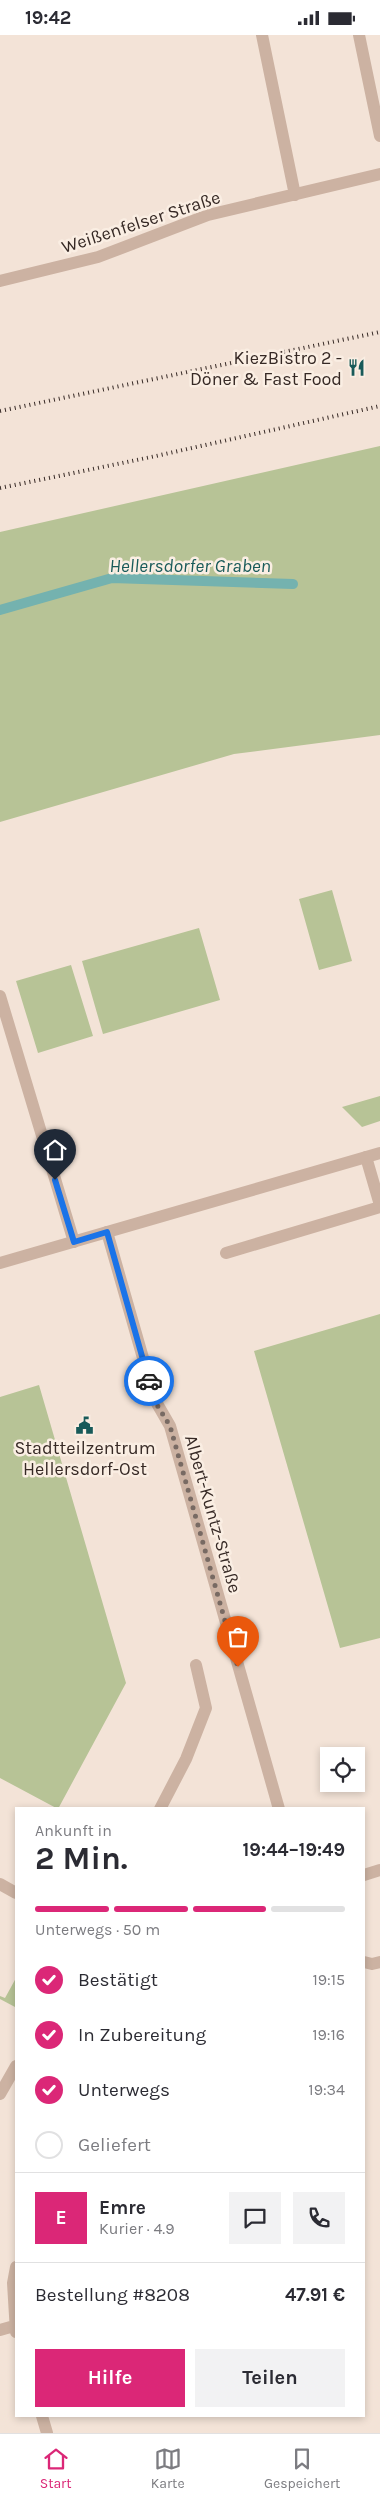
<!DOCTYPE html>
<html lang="de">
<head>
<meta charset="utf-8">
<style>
	:root { --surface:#fff; --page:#f2f2f3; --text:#2b2b33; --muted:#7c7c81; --line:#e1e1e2; --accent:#db2777 }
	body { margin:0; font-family:Karla,sans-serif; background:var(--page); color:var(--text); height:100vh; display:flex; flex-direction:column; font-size:19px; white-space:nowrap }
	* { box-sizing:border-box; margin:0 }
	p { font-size:16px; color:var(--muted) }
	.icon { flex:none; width:28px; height:28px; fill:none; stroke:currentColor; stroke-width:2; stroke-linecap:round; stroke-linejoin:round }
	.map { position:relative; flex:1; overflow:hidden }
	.side { position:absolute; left:15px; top:1772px; width:350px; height:610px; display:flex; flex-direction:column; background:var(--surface); border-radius:0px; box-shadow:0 2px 8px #0003 }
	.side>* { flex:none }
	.controls { position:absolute; left:320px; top:1712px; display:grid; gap:10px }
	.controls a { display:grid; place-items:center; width:45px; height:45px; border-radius:0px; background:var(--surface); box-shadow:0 2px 8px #0003; font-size:25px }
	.pin { position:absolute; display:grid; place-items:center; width:42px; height:42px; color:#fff; margin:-51px -21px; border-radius:50% 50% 50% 0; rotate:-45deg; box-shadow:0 0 5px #0007 }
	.pin .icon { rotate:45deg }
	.courier { position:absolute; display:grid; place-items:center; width:50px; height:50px; margin:-25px; border:4px solid #1a73e8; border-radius:50%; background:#fff; color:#222; box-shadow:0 1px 6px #0007 }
	.overview em { font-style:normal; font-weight:700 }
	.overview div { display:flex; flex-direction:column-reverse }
	.overview { display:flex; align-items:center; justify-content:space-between; height:85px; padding:0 20px }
	h1 { font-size:32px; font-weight:700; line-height:38px }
	.bar { display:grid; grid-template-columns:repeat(4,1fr); gap:8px 5px; align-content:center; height:60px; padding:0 20px }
	.bar i { height:6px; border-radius:4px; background:var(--line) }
	.bar .on { background:var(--accent) }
	.bar p { grid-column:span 4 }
	.line { display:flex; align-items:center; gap:12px; padding:0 20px; border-top:1px solid var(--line) }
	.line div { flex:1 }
	.round { display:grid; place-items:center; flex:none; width:52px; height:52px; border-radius:0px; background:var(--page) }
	ol { padding:0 20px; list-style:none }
	li { display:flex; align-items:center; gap:15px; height:55px }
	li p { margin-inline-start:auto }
	li .icon { padding:5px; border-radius:50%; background:var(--accent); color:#fff; stroke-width:4 }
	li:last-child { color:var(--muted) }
	li i { width:28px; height:28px; border:2px solid var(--line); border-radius:50% }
	.cta { display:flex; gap:10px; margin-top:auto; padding:10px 20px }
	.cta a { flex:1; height:58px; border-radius:0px; background:var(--accent); color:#fff; font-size:20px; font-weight:700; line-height:58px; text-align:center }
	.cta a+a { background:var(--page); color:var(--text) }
	.status { display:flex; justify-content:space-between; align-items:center; height:35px; padding:0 25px; background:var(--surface); direction:ltr }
	.status svg { height:14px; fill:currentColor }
	.dock { display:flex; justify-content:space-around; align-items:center; height:70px; border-top:1px solid var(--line); background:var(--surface); font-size:14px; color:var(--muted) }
	.dock a { display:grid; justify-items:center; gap:2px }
	.dock .on { color:var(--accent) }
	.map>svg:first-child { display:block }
	.green { fill:#b7c396 }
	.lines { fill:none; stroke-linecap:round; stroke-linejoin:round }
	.stream { stroke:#74b2af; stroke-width:10 }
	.service { stroke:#ccb2a2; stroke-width:12 }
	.minor { stroke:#ccb2a2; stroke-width:12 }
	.tertiary { stroke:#ccb2a2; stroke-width:12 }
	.rail { stroke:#362925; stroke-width:4; stroke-dasharray:1 4; stroke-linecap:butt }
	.done { stroke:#786a63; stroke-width:5; stroke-dasharray:0 9 }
	.route { stroke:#1a73e8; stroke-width:6 }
	.labels { text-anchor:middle; stroke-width:5; stroke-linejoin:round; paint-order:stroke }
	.street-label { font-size:18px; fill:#362925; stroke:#faeee3 }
	.poi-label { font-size:18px; fill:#362925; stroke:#faeee3; text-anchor:end }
	.water-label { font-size:19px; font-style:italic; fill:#185a59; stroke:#faeee3 }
</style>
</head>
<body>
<div class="status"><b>19:42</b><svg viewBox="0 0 49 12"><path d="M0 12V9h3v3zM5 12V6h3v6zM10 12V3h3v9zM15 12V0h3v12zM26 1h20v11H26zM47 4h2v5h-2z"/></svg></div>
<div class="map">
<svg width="380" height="2398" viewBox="0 0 380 2398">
	<rect width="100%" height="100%" fill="#f3e3d7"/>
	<path class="green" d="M380,411V700L234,719L0,787V497Z
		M332,855L352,926L319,935L299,864Z
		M199,893L220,965L103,999L82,926Z
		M71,930L93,1001L38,1018L16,946Z
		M380,1061V1086L362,1092L342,1072Z
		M380,1279V1603L340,1613L254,1316Z
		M39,1350L126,1648L58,1774L0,1743V1362Z
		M16,1943V1969L15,1972L0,1964V1961L5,1963Z"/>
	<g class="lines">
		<path class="stream" d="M0,575L112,543L293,549"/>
		<path class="service" d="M0,961L74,1207
			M366,1122L380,1170
			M107,1197L155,1365L170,1391L279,1774
			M226,1218L380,1172
			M160,1774L186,1724L206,1673L196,1630
			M0,1849L16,1858
			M364,1927L372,1929L380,1927
			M0,2059L16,2031"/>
		<path class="minor" d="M262,0L295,160
			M0,246L98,222L208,180L380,139
			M0,1228L380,1118
			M364,1840L380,1835
			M16,2232L13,2248L16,2297
			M0,2295L14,2291
			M42,2381L47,2398"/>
		<path class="tertiary" d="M359,0L380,101"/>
		<path class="rail" d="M0,376L380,297
			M0,453L156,421L380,371"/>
	</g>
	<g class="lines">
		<path class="done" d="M149,1346L154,1365L170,1391L238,1632"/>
		<path class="route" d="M55,1145L74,1207L107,1197L149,1346"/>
	</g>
	<defs>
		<symbol id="restaurant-bare" viewBox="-9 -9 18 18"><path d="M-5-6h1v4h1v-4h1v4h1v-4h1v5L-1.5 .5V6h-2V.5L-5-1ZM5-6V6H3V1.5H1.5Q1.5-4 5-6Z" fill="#185a59" stroke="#faeee3" stroke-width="2.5" paint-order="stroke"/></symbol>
		<symbol id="civic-bare" viewBox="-9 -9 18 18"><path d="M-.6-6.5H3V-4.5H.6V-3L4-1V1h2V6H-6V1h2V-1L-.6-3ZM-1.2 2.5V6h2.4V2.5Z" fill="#185a59" stroke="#faeee3" stroke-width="2.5" paint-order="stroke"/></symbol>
	</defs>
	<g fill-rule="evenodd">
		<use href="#restaurant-bare" x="344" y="320" width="25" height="25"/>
		<use href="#civic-bare" x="72" y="1378" width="25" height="25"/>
	</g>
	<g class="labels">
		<g class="street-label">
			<text transform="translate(141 187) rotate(-18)" y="6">Weißenfelser Straße</text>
			<text transform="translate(213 1479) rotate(74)" y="6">Albert-Kuntz-Straße</text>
		</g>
		<g class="poi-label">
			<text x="342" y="329">KiezBistro 2 -<tspan x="342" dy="21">Döner &amp; Fast Food</tspan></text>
			<text x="85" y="1419" text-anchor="middle">Stadtteilzentrum<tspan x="85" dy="21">Hellersdorf-Ost</tspan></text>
		</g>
		<g class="water-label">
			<text x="190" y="537">Hellersdorfer Graben</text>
		</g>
	</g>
</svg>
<div class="controls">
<a><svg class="icon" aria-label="locate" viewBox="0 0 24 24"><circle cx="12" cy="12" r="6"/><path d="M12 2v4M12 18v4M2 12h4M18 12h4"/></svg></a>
</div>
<div class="pin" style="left:238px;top:1632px;background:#ea580c"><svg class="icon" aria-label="bag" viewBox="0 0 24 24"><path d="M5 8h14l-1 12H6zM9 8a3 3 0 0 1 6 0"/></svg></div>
<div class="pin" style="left:55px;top:1145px;background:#1f2937"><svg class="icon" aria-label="home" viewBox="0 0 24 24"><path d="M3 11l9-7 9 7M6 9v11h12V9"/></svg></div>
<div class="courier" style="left:149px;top:1346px"><svg class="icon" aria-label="car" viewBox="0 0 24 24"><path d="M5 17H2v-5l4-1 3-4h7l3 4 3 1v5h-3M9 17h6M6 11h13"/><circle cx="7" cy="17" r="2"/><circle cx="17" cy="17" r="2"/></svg></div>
<section class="side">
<div class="overview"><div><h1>2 Min.</h1><p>Ankunft in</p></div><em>19:44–19:49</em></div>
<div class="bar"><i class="on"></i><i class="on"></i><i class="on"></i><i></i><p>Unterwegs · 50 m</p></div>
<ol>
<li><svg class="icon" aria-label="check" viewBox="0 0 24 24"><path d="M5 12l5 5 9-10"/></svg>Bestätigt<p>19:15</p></li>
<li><svg class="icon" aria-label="check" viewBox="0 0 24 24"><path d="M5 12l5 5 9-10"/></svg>In Zubereitung<p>19:16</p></li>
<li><svg class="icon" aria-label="check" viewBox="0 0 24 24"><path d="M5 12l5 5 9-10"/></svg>Unterwegs<p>19:34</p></li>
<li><i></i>Geliefert</li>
</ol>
<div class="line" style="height:90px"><b class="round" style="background:var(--accent);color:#fff">E</b><div><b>Emre</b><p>Kurier · 4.9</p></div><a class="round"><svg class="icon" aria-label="chat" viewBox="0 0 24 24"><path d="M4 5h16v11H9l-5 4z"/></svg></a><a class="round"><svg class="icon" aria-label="phone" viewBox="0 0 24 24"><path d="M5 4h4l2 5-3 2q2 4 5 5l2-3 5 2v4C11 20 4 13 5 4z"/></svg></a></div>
<div class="line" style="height:65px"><div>Bestellung #8208</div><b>47.91 €</b></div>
<div class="cta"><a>Hilfe</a><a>Teilen</a></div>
</section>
</div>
<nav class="dock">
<a class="on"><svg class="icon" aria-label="home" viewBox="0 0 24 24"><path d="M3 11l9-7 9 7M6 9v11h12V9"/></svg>Start</a>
<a><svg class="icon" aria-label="map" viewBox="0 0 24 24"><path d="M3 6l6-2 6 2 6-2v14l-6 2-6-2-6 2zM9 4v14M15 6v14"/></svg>Karte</a>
<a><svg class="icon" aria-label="saved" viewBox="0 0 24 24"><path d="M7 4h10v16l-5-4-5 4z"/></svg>Gespeichert</a>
</nav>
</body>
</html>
